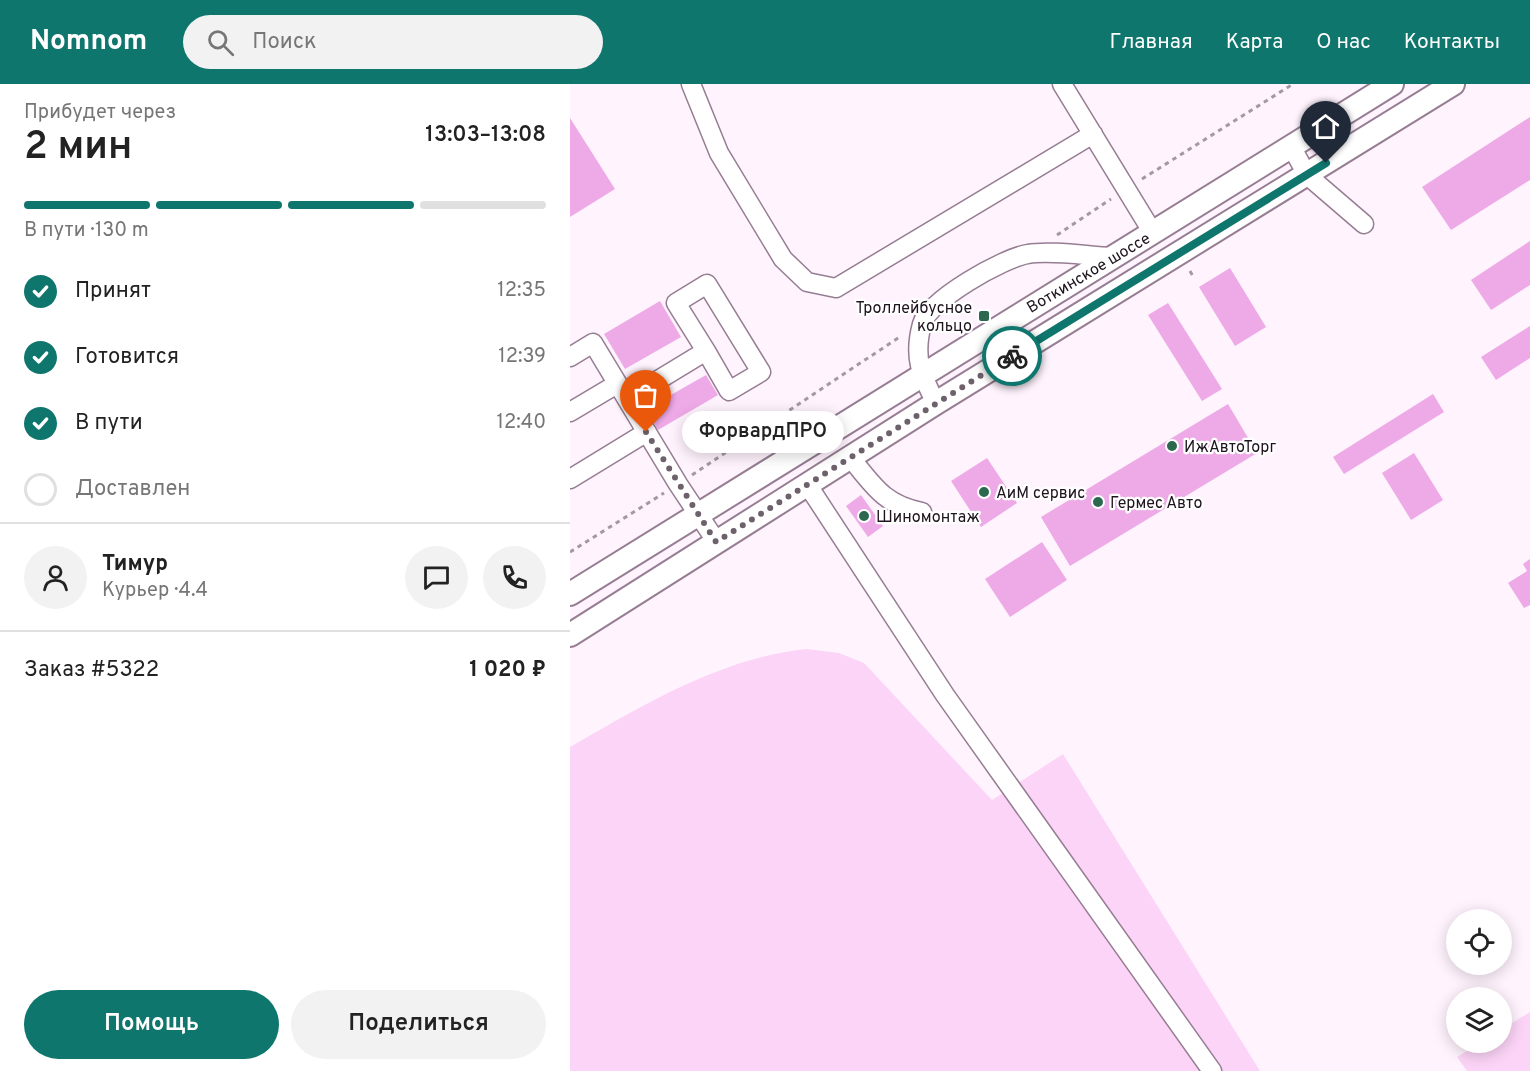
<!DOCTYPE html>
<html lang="ru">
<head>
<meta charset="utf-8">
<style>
	:root { --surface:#fff; --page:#f2f2f2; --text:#222; --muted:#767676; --line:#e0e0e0; --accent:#0f766e }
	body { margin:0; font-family:Overpass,sans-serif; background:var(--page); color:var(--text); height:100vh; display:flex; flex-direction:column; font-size:22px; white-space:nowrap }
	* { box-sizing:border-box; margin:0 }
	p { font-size:20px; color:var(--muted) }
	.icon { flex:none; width:33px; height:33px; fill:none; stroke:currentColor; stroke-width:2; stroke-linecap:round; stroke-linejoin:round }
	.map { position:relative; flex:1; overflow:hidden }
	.details { display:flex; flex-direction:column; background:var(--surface); width:570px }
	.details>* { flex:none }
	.buttons { position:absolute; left:876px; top:825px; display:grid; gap:12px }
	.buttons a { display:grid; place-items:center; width:66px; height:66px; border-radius:50%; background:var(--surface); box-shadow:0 3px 15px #0003; font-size:30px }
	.pin { position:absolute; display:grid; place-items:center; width:51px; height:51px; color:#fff; margin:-62px -26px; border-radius:50% 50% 50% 0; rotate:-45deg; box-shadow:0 0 6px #0007 }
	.pin .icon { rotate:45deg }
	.courier { position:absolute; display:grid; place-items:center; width:60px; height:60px; margin:-30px; border:4px solid #0f766e; border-radius:50%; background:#fff; color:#222; box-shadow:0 2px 8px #0007 }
	.bubble { position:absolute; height:42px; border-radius:21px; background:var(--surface); box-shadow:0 3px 15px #0003; font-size:20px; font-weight:600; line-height:42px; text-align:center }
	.summary em { font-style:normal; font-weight:600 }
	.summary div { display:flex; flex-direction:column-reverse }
	.summary { display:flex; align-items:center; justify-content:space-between; height:102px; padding:0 24px }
	h1 { font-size:39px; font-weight:600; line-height:45px }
	.bar { display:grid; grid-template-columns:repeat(4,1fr); gap:9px 6px; align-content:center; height:72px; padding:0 24px }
	.bar i { height:8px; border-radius:4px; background:var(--line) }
	.bar .selected { background:var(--accent) }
	.bar p { grid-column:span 4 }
	.line { display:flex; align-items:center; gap:15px; padding:0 24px; border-top:2px solid var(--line) }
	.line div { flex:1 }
	.round { display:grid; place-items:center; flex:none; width:63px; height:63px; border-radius:32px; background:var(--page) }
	ol { padding:0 24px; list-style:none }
	li { display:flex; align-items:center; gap:18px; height:66px }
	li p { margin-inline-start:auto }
	li .icon { padding:6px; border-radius:50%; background:var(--accent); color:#fff; stroke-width:4 }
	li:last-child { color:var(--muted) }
	li i { width:33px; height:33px; border:3px solid var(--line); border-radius:50% }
	.primary-button { display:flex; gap:12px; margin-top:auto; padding:12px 24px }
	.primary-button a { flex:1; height:69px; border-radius:36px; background:var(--accent); color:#fff; font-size:24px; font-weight:600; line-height:69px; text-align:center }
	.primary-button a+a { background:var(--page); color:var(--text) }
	header { display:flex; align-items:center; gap:36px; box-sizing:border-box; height:84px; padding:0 30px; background:var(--accent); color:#fff }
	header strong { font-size:28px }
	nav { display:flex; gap:33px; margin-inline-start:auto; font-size:21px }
	.search { width:420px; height:54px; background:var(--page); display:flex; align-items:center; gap:15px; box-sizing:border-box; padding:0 21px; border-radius:33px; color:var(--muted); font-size:22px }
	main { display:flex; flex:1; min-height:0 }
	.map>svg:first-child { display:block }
	.green { fill:#fcd4f7 }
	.building { fill:#eea9e7 }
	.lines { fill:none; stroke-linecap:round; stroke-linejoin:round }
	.minor-casing { stroke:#967d93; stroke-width:21 }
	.major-casing { stroke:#967d93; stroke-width:26 }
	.path { stroke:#a499a3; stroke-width:3; stroke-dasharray:4.5 4.5; stroke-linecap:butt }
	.minor { stroke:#fff; stroke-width:18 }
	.major { stroke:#fff; stroke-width:22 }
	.done { stroke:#6d626b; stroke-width:6; stroke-dasharray:0 10.8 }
	.route { stroke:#0f766e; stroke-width:8 }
	.poi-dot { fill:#2c6750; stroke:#fff; stroke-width:2 }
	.labels { text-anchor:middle; stroke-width:4.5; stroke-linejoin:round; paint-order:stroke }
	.street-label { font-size:16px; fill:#1e141d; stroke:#fff }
	.poi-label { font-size:16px; fill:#1e141d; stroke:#fff; text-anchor:start }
</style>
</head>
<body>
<header>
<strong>Nomnom</strong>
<div class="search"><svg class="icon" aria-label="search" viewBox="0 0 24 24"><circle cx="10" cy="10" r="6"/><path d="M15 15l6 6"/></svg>Поиск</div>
<nav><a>Главная</a><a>Карта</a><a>О нас</a><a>Контакты</a></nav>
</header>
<main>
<section class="details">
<div class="summary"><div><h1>2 мин</h1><p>Прибудет через</p></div><em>13:03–13:08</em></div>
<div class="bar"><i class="selected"></i><i class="selected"></i><i class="selected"></i><i></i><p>В пути · 130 m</p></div>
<ol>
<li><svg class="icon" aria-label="check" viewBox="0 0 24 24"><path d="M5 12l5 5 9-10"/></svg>Принят<p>12:35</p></li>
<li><svg class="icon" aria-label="check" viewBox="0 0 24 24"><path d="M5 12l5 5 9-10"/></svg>Готовится<p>12:39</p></li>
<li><svg class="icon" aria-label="check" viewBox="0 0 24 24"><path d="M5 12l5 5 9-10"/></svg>В пути<p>12:40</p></li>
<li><i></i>Доставлен</li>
</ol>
<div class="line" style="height:108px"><a class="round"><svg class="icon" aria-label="person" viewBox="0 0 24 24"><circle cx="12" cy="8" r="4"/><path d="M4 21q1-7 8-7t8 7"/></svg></a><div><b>Тимур</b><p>Курьер · 4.4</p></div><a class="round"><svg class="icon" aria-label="chat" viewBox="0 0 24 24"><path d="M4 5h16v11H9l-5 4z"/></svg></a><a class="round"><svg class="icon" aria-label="phone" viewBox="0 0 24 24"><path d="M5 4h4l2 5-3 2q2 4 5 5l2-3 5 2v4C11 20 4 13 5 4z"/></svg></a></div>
<div class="line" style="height:78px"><div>Заказ #5322</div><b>1 020 ₽</b></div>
<div class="primary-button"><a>Помощь</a><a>Поделиться</a></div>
</section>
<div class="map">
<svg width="960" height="987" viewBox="0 0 960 987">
	<rect width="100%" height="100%" fill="#fff3fd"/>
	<path class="green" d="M236,565L269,569L294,579L422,716L493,670L690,987H0V663C73,621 151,574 236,565Z
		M960,928V987H897L887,973L910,959L932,958V945Z"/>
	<path class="building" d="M960,33V96L881,146L852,103Z
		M0,34L45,105L0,133Z
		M960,157V201L921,226L901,196Z
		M660,184L696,243L665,262L629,203Z
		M90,217L111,253L55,285L34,250Z
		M598,219L652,305L632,317L578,231Z
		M960,242V274L926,296L911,273Z
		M136,291L148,311L88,346L76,325Z
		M863,310L874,328L774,390L763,373Z
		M658,320L687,369L500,482L471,433Z
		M844,369L873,416L841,436L812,389Z
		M417,374L447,419L411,443L381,397Z
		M291,411L313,442L298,453L276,422Z
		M472,458L497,496L440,533L415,495Z
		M960,475V521L954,524L938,499L957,487L953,480Z"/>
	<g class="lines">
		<defs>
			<path id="minor" d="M121,0L149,69L213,175L237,198L266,204L523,50
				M492,0L583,149
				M721,62L737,91L794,140
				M0,273L23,259L108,400L146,457
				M57,315L136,267L106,219L137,200L191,288L159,307L136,267
				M366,319C351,291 343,273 352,240C359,216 433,174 458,170C479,166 519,172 541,173
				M0,328L47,300
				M280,373C303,401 314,421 352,428
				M0,395L77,348
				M237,400L375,611L642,987"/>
			<path id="major" d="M0,510L822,0
				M0,551L366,319L883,0"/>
		</defs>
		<use href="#minor" class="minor-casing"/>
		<use href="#major" class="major-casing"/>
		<path class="path" d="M572,95L723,0
			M487,151L541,115
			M620,187L624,194
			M122,391L331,252
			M0,468L94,409"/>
		<use href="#minor" class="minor"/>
		<use href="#major" class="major"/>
	</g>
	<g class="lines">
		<path class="done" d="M76,348L146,458L442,272"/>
		<path class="route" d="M442,272L756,79"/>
	</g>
	<g class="poi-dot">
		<rect x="408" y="226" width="12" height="12" rx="3"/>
		<circle cx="602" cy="362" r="6"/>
		<circle cx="414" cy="408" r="6"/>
		<circle cx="528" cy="418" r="6"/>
		<circle cx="294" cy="432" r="6"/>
	</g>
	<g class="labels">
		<g class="street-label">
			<text transform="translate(518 188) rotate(-31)" y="6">Воткинское шоссе</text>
		</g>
		<g class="poi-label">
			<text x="402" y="229" text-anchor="end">Троллейбусное<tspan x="402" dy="18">кольцо</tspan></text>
			<text x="614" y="368">ИжАвтоТорг</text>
			<text x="426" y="414">АиМ сервис</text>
			<text x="540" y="424">Гермес Авто</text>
			<text x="306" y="438">Шиномонтаж</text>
		</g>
	</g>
</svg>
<div class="buttons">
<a><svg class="icon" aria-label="locate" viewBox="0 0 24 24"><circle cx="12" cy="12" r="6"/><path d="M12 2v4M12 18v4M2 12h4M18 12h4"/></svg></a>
<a><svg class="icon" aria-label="layers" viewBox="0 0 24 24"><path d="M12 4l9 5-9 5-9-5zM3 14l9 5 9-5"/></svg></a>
</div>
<div class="pin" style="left:76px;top:348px;background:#ea580c"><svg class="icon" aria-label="bag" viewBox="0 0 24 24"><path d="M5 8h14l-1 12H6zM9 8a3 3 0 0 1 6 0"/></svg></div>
<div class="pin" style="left:756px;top:79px;background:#1f2937"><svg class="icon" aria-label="home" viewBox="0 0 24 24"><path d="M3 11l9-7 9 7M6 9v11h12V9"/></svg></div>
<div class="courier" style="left:442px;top:272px"><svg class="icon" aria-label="bike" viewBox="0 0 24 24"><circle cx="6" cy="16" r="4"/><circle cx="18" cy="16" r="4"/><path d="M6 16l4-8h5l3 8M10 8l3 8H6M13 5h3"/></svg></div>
<div class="bubble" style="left:112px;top:327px;width:162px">ФорвардПРО</div>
</div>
</main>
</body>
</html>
